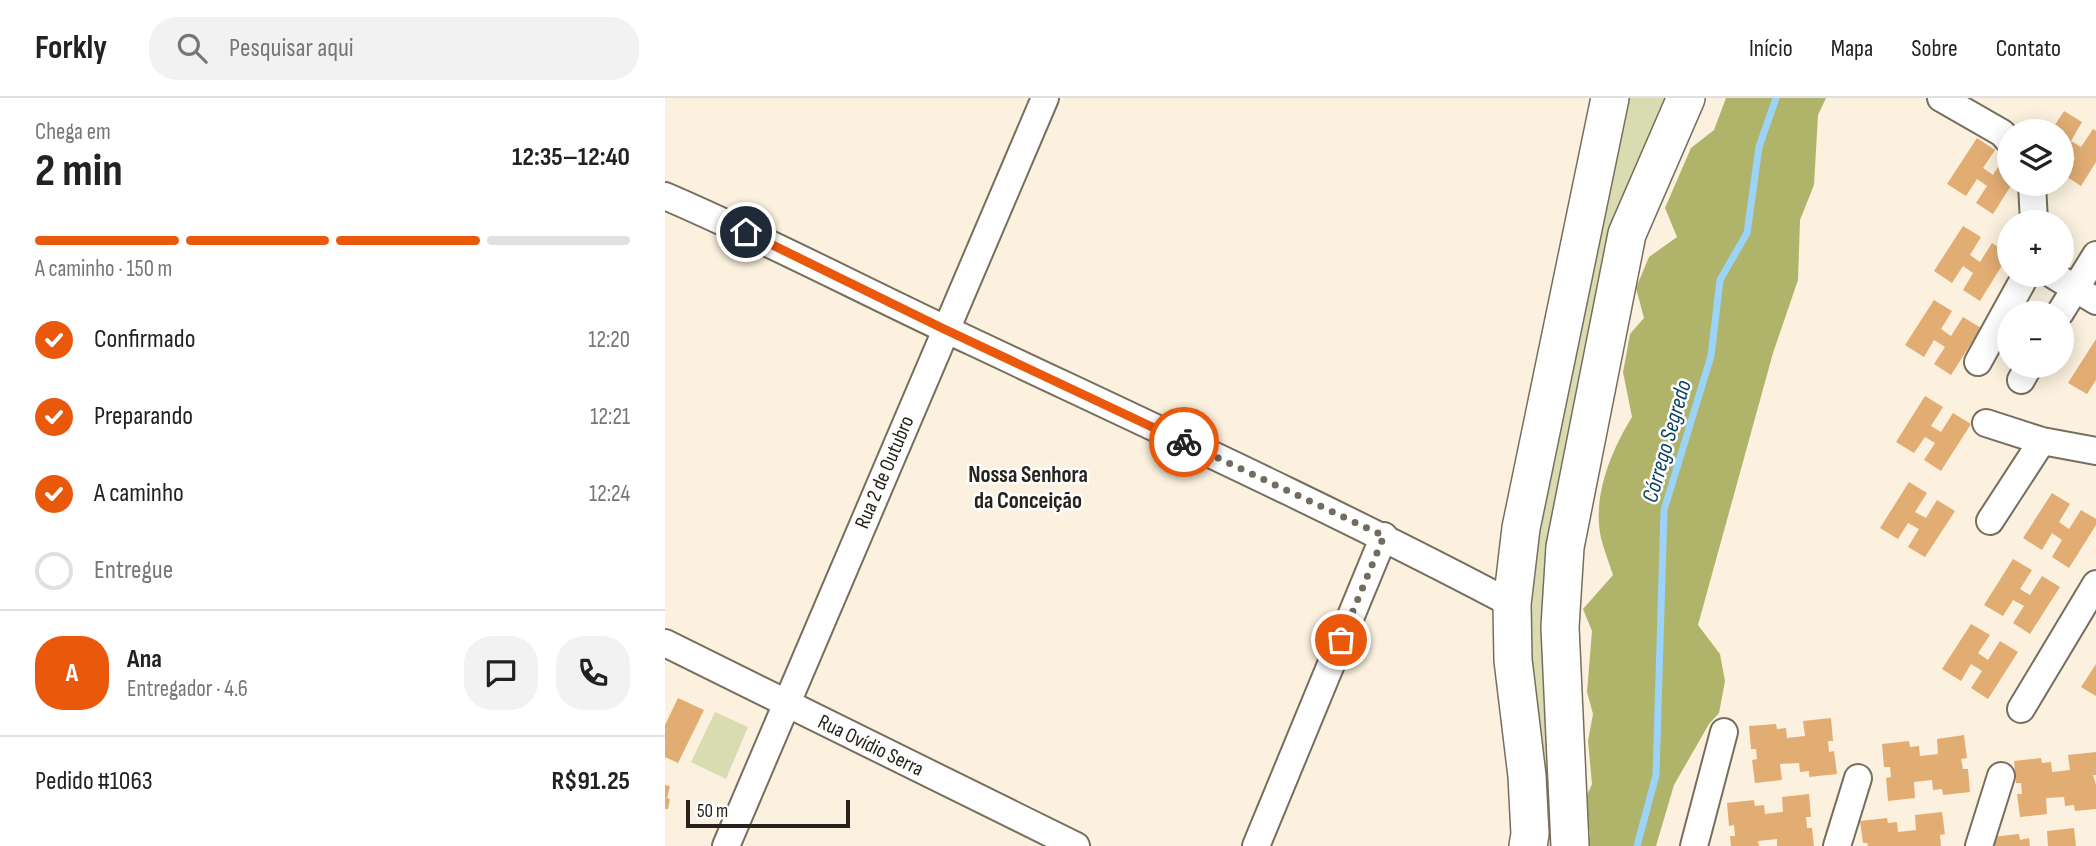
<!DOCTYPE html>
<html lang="pt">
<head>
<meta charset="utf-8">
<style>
	:root { --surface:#fff; --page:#f2f2f2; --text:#222; --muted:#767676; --line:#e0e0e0; --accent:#ea580c }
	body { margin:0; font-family:"Sofia Sans Condensed",sans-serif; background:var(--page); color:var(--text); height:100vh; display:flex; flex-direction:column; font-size:26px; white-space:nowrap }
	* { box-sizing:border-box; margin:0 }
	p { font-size:23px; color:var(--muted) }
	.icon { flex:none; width:38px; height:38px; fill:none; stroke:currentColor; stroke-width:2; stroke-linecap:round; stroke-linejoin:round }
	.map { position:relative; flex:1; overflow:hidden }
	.side { display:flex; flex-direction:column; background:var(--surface); width:665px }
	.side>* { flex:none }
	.fabs { position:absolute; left:1332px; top:21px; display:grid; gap:14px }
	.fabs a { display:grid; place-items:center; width:77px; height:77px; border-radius:50%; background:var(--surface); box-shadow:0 4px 18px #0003; font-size:35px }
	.scale { position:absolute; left:21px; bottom:18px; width:164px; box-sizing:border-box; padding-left:7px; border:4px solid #27231c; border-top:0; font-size:19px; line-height:24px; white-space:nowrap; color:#27231c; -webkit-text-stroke:5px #fff; paint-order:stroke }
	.pin { position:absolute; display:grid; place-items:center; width:60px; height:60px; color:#fff; margin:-30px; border:4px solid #fff; border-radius:50%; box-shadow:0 2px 7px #0007 }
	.courier { position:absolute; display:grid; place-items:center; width:70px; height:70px; margin:-35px; border:5px solid #ea580c; border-radius:50%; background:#fff; color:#222; box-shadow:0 2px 9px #0007 }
	.headline em { font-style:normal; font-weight:700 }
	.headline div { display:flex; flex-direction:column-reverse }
	.headline { display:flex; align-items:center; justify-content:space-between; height:119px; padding:0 35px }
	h1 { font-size:46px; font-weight:700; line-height:52px }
	.bar { display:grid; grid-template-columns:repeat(4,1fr); gap:10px 7px; align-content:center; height:84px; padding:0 35px }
	.bar i { height:9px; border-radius:5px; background:var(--line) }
	.bar .selected { background:var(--accent) }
	.bar p { grid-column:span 4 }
	.line { display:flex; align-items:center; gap:18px; padding:0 35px; border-top:2px solid var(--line) }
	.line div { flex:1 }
	.round { display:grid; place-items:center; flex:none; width:74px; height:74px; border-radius:28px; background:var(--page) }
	ol { padding:0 35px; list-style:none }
	li { display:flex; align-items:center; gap:21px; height:77px }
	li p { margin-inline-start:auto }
	li .icon { padding:7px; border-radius:50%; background:var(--accent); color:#fff; stroke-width:4 }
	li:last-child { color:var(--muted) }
	li i { width:38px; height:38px; border:4px solid var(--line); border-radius:50% }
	header { display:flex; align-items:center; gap:42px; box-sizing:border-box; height:98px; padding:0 35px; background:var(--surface); border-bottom:2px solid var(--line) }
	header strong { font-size:33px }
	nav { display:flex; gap:38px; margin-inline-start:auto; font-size:24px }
	.search { width:490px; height:63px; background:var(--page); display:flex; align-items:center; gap:18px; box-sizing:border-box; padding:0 24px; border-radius:28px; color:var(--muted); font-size:26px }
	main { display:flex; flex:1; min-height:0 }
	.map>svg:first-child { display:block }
	.green { fill:#d9dcb0 }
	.forest { fill:#b0b46b }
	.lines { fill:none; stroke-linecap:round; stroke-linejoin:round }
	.stream { stroke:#9cd3f8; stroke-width:7 }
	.building { fill:#e2ad73 }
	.minor-casing { stroke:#776e5d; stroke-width:30 }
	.secondary-casing { stroke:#776e5d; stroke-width:40 }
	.minor { stroke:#fff; stroke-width:26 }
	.secondary { stroke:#fff; stroke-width:37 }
	.done { stroke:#716b60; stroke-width:7; stroke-dasharray:0 12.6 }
	.route { stroke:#ea580c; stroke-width:9 }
	.labels { text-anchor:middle; stroke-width:5; stroke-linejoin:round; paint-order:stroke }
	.street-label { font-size:21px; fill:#27231c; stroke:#fff }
	.water-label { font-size:23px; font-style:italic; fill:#094361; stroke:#fff }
	.neighbourhood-label { font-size:23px; font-weight:bold; fill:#27231c; stroke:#fff }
</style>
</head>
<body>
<header>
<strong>Forkly</strong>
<div class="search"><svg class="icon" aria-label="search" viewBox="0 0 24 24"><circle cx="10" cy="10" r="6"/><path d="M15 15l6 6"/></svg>Pesquisar aqui</div>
<nav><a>Início</a><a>Mapa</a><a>Sobre</a><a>Contato</a></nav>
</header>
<main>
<section class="side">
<div class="headline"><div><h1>2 min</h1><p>Chega em</p></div><em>12:35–12:40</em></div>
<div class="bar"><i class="selected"></i><i class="selected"></i><i class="selected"></i><i></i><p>A caminho · 150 m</p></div>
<ol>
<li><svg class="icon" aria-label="check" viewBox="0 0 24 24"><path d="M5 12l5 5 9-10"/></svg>Confirmado<p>12:20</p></li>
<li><svg class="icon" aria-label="check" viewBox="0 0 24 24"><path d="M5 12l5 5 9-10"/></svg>Preparando<p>12:21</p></li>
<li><svg class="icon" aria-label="check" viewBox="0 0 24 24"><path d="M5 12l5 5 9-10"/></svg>A caminho<p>12:24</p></li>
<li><i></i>Entregue</li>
</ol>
<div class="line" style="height:126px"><b class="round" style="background:var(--accent);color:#fff">A</b><div><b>Ana</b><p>Entregador · 4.6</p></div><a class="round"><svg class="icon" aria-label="chat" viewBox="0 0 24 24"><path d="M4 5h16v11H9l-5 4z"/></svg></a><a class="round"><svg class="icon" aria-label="phone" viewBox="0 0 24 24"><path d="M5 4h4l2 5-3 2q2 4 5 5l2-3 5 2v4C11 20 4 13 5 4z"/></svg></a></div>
<div class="line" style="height:91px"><div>Pedido #1063</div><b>R$91.25</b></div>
</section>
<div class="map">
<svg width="1431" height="748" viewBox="0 0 1431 748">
	<rect width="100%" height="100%" fill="#fbf1de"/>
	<path class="green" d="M960,0H1010L888,454L889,748H873L862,515L871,447Z
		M50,614L83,629L61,681L26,664Z"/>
	<path class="forest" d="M1061,0H1161L1153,17L1149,87L1135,122L1133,182L1108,255L1033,527L1055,556L1060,583L1054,615L1044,626L1009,687L991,748H923L925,735L918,706L927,686L923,643L928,616L922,594L927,533L918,511L948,477C944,465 939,452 936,440C927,399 946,353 967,319L958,274L965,236L979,220L971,190L984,159L1012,139L1000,110L1026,50L1049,32Z"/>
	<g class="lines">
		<path class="stream" d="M972,748L991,677L999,412L1046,258L1055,182L1082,135L1094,49L1111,0"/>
	</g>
	<path class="building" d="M1399,13L1417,24L1406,43L1416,49L1428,31L1431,33V64L1416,88L1399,77L1410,60L1399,54L1396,58V33H1386Z
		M1312,40L1330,52L1318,70L1328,77L1340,58L1344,60V86H1347L1328,116L1311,105L1322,88L1312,81L1301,98L1282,86Z
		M1298,128L1316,139L1305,157L1315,164L1327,145L1344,156L1315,203L1298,192L1308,175L1298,168L1287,185L1269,173Z
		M1269,202L1287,213L1276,231L1286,238L1298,219L1316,230L1286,277L1269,266L1280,249L1269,242L1259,259L1240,247Z
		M1431,241V282L1422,296L1403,285Z
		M1260,298L1278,309L1266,328L1276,334L1288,315L1306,326L1276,373L1259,362L1270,345L1260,339L1249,355L1231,344Z
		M1244,384L1262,395L1250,414L1261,420L1272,402L1290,413L1260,459L1243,449L1254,431L1243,425L1233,441L1215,430Z
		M1387,395L1405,406L1394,424L1404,431L1416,412L1431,421V427L1404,470L1387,459L1397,442L1387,435L1377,452L1358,440Z
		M1348,461L1367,472L1355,491L1365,497L1377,478L1395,489L1365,536L1348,525L1359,508L1348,502L1338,518L1319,507Z
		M1306,526L1325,537L1313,555L1323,562L1335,543L1353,554L1323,601L1306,590L1317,573L1306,566L1296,583L1277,571Z
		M1431,566V598L1416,589Z
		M13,600L39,612L13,665L0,659V627Z
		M1166,620L1168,643H1163L1164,654L1169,653L1172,676L1144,679V673L1135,674L1134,665L1115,666L1117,682L1090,685L1087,662L1092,661L1091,651H1086L1084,628L1111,626L1112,631L1121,630L1122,640L1140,638L1138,623Z
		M1299,637L1302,660L1296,661L1298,671H1303L1305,694L1278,697L1277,691L1268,692L1267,682L1249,684L1250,700L1223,703L1221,680L1226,679L1225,669H1219L1217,646L1244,643L1245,649L1254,648L1255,658L1273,656L1272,641Z
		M1431,654V677H1428L1431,687V711L1410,713L1409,707L1400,708L1399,699L1381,700L1382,716L1355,719L1352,696H1357L1356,685H1351L1349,663L1376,660L1377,665L1386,664L1387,674L1405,672L1403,657Z
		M0,687L5,688L2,700L5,701L3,711H0Z
		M1144,696L1146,719H1141L1142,730H1147L1149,748H1112V741L1093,743L1094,748H1066L1065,738H1070L1069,727L1064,728L1062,705L1089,702L1090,708L1099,707L1100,716L1118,714L1117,699Z
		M1277,714L1280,736L1275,737L1276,748H1203L1202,745H1198L1195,723L1222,720L1223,725L1232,724L1233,734L1251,732L1250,717Z
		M1409,730L1411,748H1383L1382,733Z
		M1354,736L1355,742L1364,740L1365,748H1328L1327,739Z"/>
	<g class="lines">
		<defs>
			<path id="minor" d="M1276,0L1337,35L1344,43
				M1367,86L1369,124
				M0,98C105,143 206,197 310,245C490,330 671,413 847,506
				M1388,177L1431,203
				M1395,215L1431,157
				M1313,264L1361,177
				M1356,282L1364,268
				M1321,325L1377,343L1431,353
				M1325,423L1377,343
				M0,545L411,748
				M1356,611L1431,486
				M61,748L380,0
				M591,748L719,438
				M1029,748L1059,634
				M1172,748L1193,680
				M1314,748L1336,678"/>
			<path id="secondary" d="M863,748L865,736L862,678L848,562L847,506L856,430L945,0
				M905,748L895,529L900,449L962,136L1021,0"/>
		</defs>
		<use href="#minor" class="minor-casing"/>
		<use href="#secondary" class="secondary-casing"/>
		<use href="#minor" class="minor"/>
		<use href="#secondary" class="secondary"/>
	</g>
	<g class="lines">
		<path class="done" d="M519,344L719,438L676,542"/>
		<path class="route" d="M81,134L279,231L519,344"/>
	</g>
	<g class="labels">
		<g class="street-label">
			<text transform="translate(219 374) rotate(-67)" y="7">Rua 2 de Outubro</text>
			<text transform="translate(206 647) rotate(26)" y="7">Rua Ovídio Serra</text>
		</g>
		<g class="water-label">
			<text transform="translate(1001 343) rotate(-74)" y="8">Córrego Segredo</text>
		</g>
		<g class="neighbourhood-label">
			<text x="363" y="384">Nossa Senhora<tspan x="363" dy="26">da Conceição</tspan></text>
		</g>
	</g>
</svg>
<div class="fabs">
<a><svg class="icon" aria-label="layers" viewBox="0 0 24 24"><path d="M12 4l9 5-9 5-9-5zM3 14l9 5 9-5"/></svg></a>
<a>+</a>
<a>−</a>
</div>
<div class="scale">50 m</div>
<div class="pin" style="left:676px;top:542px;background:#ea580c"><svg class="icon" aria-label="bag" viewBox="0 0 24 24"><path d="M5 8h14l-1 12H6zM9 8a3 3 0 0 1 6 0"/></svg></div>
<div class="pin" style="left:81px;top:134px;background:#1f2937"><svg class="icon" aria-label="home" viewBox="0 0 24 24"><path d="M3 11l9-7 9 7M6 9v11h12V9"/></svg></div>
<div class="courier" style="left:519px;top:344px"><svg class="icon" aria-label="bike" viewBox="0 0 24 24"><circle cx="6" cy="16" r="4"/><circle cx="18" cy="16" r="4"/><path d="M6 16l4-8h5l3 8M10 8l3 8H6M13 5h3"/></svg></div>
</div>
</main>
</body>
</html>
